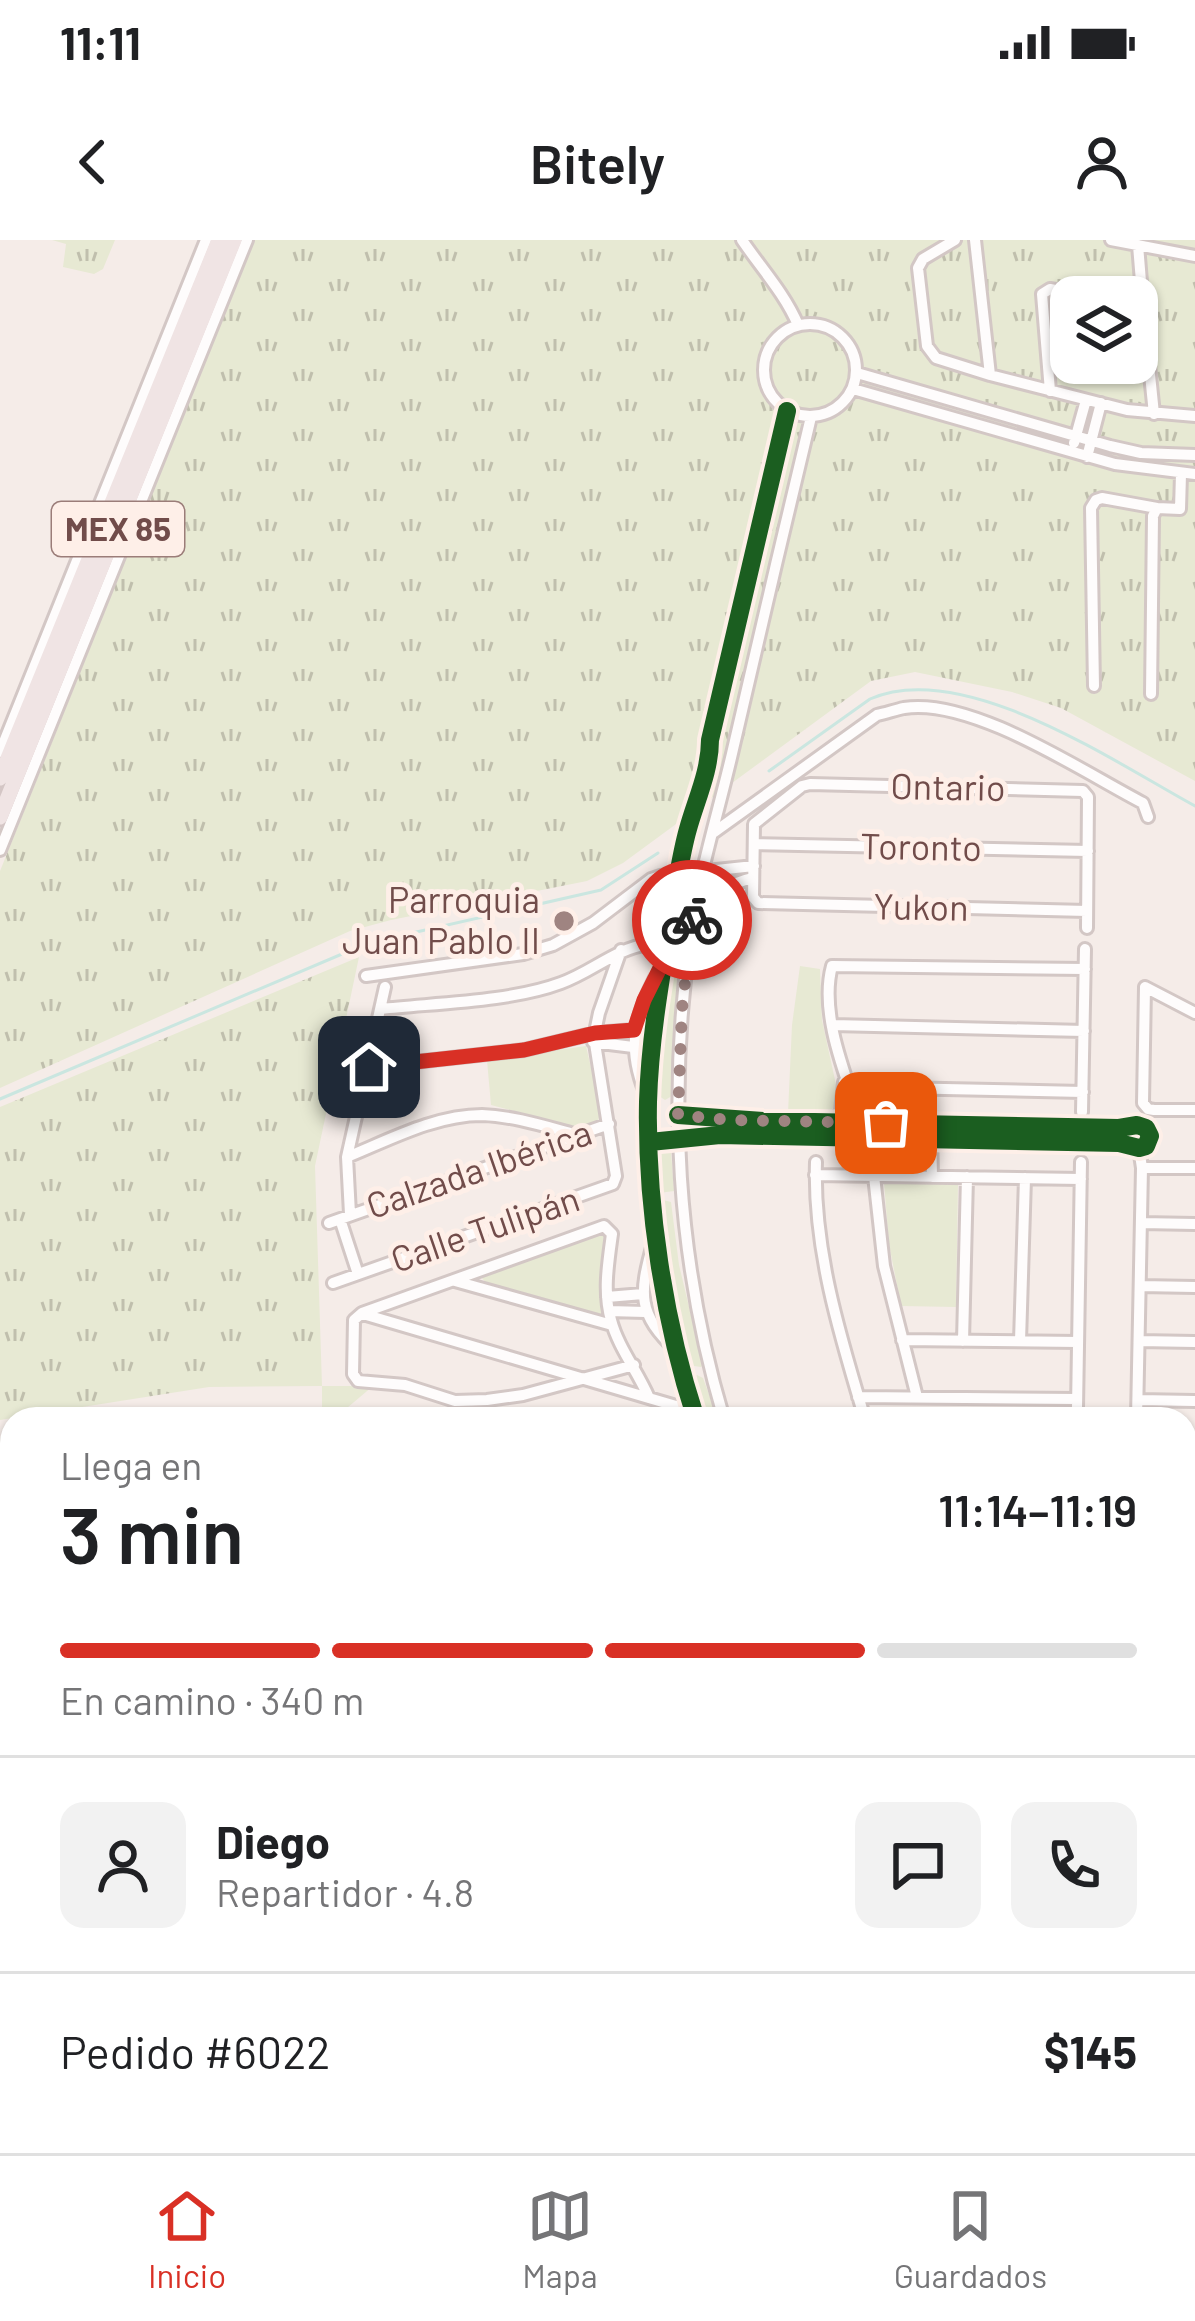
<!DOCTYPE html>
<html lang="es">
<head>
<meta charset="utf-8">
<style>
	:root { --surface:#fff; --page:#f2f2f2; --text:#202124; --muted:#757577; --line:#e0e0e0; --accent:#d93025 }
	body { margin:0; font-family:Barlow,sans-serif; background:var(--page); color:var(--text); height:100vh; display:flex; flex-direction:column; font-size:45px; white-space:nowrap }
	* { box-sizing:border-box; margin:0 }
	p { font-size:39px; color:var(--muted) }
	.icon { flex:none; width:66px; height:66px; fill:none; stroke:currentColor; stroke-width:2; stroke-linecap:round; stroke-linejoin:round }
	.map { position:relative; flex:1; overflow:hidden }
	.sheet { position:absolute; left:0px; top:1167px; width:1197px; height:747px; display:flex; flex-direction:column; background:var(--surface); border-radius:36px 36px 0 0; box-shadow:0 3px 9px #0004 }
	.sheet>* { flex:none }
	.controls { position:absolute; left:1050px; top:36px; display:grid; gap:24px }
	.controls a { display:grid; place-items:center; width:108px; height:108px; border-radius:24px; background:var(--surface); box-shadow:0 3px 9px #0004; font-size:60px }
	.pin { position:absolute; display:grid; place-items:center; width:102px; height:102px; color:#fff; margin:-51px; border-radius:24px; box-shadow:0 6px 18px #0006 }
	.courier { position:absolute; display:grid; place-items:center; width:120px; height:120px; margin:-60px; border:9px solid #d93025; border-radius:50%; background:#fff; color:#222; box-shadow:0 3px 15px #0007 }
	.headline em { font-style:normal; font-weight:600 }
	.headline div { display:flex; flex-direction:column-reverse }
	.headline { display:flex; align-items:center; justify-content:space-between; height:204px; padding:0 60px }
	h1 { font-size:78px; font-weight:600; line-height:90px }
	.bar { display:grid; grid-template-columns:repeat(4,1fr); gap:18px 12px; align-content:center; height:144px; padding:0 60px }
	.bar i { height:15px; border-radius:9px; background:var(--line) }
	.bar .selected { background:var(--accent) }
	.bar p { grid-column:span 4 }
	.line { display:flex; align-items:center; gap:30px; padding:0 60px; border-top:3px solid var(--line) }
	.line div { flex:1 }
	.round { display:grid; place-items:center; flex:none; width:126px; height:126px; border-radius:24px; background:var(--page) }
	.status { display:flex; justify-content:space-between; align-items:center; height:84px; padding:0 60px; background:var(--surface); direction:ltr }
	.status svg { height:33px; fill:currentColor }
	header { display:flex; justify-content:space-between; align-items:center; height:156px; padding:0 60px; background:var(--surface); font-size:54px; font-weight:600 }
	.tab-bar { display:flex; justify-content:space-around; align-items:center; height:168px; border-top:3px solid var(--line); background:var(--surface); font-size:33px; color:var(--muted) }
	.tab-bar a { display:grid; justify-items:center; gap:6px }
	.tab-bar .selected { color:var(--accent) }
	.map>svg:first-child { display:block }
	.grass { fill:url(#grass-tufts); fill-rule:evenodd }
	.park { fill:#e7e9d3 }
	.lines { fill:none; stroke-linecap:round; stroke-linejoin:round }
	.stream { stroke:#cae6e0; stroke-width:3 }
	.minor-casing { stroke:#d3c7c5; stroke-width:16 }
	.major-casing { stroke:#d4c6c5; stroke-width:18 }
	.highway-casing { stroke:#d4c6c5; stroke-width:21 }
	.minor { stroke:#fefcfc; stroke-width:10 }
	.major { stroke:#f1e9e4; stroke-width:12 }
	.highway { stroke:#f0e4e4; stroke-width:15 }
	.cycleway-casing { stroke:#feefe8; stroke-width:26 }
	.cycleway { stroke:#1b5e20; stroke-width:18 }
	.done { stroke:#9f8481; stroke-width:12; stroke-dasharray:0 21.6 }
	.route { stroke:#d93025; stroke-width:15 }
	.poi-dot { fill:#9f8481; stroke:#feefe8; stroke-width:4.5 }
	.labels { text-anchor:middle; stroke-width:10; stroke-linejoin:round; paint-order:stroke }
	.shield { fill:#feefe8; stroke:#9b7d79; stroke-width:3 }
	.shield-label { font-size:33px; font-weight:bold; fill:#714c4a }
	.street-label { font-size:36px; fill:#714c4a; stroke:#feefe8 }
	.poi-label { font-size:36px; fill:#714c4a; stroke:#feefe8; text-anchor:end }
</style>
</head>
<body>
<div class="status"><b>11:11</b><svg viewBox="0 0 49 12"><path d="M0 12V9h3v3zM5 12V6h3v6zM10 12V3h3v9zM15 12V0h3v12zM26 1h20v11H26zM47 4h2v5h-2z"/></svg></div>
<header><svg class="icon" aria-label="back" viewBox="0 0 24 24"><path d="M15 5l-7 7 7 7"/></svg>Bitely<svg class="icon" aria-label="person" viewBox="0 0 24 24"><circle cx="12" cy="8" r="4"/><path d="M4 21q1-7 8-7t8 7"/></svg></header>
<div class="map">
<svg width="1195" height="1913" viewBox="0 0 1195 1913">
	<defs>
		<pattern id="grass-tufts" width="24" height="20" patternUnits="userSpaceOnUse" patternTransform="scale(3)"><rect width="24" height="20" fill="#e7e9d3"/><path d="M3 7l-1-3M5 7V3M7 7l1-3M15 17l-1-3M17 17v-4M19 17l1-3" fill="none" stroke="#c0bfad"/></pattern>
	</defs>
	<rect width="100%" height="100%" fill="#f5ece8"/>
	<path class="grass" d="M52,0H115L103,29L94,34L63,27L66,4Z
		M254,0H1195V541L1061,468L1012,452L915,432L871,441L623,623L587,641L391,680L350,691L0,848V631ZM1071,57H1137V123H1071Z
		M359,717L315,926L322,1146L209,1147L0,1180V867Z
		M12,1497V1655L0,1653V1500Z
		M1195,1562V1628L1185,1629V1564Z
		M0,1707L12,1708V1902H236L235,1913H0Z"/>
	<path class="park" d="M681,676L686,681L679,726L672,856L665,860L659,856L662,763L674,682L677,677Z
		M800,726L820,729L822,780L838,854L831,873H788L792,785Z
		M586,806L601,871L598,881L580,888L491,865L487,820Z
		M671,912L674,951L659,953L658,913Z
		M884,943L958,944L956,1067L901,1066L889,1004Z
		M663,960L671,962L679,1025L703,1125L701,1127L694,1126L689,1129C675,1074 663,1019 660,963Z
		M600,989L607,996C601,1024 599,1047 604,1075L598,1078L486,1043L482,1038L483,1033Z
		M697,1135L703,1138L718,1179H704L691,1141L692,1137Z
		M322,1146H373L347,1168L322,1167Z"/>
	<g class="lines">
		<path class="stream" d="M769,531L870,459C963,418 1114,522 1195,566
			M0,859L368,703L601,650L658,613"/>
		<defs>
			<path id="minor" d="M742,0C761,28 785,54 798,85
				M955,0L923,19L918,28L927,106L936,118L990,135L1127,170L1195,176
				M975,0L990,135
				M1111,0L1195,16
				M1138,5L1143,66
				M1137,65L1143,66L1154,174
				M764 130a46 46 0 1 1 92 0a46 46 0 1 1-92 0Z
				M857,133L1110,206L1141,213L1195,215
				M853,149L1115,224L1195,234
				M1050,151L1042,54L1050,49L1095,57
				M1074,203L1086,160
				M1087,217L1101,163
				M1094,446L1091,268L1096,260L1102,258L1157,268
				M1151,454L1153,276L1157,268L1180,269L1181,234
				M0,512L206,0
				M713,593L877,475C886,473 895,470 904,468C972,457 1083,532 1143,563L1148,577
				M754,604L1088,611
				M0,610L247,0
				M1087,671L758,663L753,657L754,584L802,546L810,544L1083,551L1088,557L1087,688
				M696,676C713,657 728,643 753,638
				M366,736L523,714L553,705L593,683L651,639L660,636L754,626
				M381,769C436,763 510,762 561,743C592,732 615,709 648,704
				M1195,773L1145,747L1143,863L1148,869L1154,870H1195
				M833,785L1084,791
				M593,802L633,807
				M369,827L524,810L595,793L634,790
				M847,847L1083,852
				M648,860C625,807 634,779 659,730
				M1082,872L1085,709
				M834,881L841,871L844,842
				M861,882C846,836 819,774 832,726L1085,729
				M912,892V936
				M931,892L932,937
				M650,902L720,895L1119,903L1139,908L1146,906L1150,896L1146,888L1137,885L1119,888L763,881L678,875
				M347,917C389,900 435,875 482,875C513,876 544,886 574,894
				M816,922C813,1009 840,1096 865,1179
				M1142,928H1195
				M815,935L1081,939
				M874,936L884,1026L917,1157
				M350,974L347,917L385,747
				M340,979L358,1034
				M329,983L609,884
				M1141,983L1195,984
				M653,1004C639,1054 637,1074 677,1111
				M455,1041L612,1085
				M333,1043L613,944L616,936L594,797L599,773L621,710
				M1140,1046L1195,1047
				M607,1057L643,1054
				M609,1071L645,1072
				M363,1074L676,1166
				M902,1100L1078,1102
				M963,1101L967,937
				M1020,1101L1025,938
				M1139,1101L1195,1102
				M634,1125L523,1155L487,1160L455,1161L405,1145L358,1141L353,1134L354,1080L362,1073L604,986L612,994C608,1023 603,1053 611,1080C618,1107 638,1132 649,1158
				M858,1157L1077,1159
				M1138,1160L1195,1161
				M1077,1168L1081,922
				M1137,1178L1142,928L1139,908
				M218,1179H330
				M696,1179C664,1082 646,964 648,862C650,791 664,721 675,652C679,631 682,610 688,589C696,560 710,531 710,500L787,171
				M724,1179C677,1021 667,855 691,692C700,629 720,567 734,505C759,396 785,286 811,177
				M0,1212L12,1210
				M1185,1218H1195
				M0,1261L12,1259
				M1185,1264H1195
				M1185,1312H1195
				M0,1314L12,1312
				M1185,1360H1195
				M0,1365L12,1363
				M1185,1408H1195
				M0,1415L12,1413
				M1185,1440L1195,1438
				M0,1470L12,1468
				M1185,1489L1195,1488
				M1185,1539L1195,1538
				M1185,1719L1195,1717
				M1185,1774L1195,1772
				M7,1777L12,1740
				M1185,1830L1195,1829
				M0,1851L4,1815
				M1185,1867L1195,1865
				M480,1902V1913
				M1127,1902L1128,1913
				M505,1907L591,1905
				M0,1912L31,1913
				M263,1912L441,1909
				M211,1913L212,1902"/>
			<path id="major" d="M1185,1640L1195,1638
				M0,1665L12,1666
				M1185,1677L1195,1675
				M0,1699L12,1700
				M801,1902L802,1913
				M852,1902L853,1913"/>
			<path id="highway" d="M0,538L219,0
				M0,577L234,0"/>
		</defs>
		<use href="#minor" class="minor-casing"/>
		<use href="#major" class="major-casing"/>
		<use href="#highway" class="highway-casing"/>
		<use href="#minor" class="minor"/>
		<use href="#major" class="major"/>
		<use href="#highway" class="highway"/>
		<defs>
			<path id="cycleway" d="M650,902L720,895L1119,903L1139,908L1146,906L1150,896L1146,888L1137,885L1119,888L763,881L678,875
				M696,1179C664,1082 646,964 648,862C650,791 664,721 675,652C679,631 682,610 688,589C696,560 710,531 710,500L787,171"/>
		</defs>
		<use href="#cycleway" class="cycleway-casing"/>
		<use href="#cycleway" class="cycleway"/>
	</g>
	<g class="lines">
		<path class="done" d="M692,680L682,769L678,875L730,880L886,883"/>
		<path class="route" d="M369,827L524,810L595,793L634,790L644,760L663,722L671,678L683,674L692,680"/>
	</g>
	<circle class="poi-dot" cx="564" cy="681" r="12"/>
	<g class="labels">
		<rect class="shield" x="52" y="262" width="132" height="54" rx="9"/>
		<g class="shield-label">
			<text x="118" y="301">MEX 85</text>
		</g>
		<g class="street-label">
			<text transform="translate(948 547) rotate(1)" y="13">Ontario</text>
			<text transform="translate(921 607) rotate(1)" y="13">Toronto</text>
			<text transform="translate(921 667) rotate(1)" y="13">Yukon</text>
			<text transform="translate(479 929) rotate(-19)" y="13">Calzada Ibérica</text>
			<text transform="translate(485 989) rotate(-19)" y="13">Calle Tulipán</text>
		</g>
		<g class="poi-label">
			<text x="540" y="673">Parroquia<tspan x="540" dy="41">Juan Pablo II</tspan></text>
		</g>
	</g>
</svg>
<div class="controls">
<a><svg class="icon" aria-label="layers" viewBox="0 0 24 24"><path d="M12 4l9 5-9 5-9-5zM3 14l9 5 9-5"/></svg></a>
</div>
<div class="pin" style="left:886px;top:883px;background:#ea580c"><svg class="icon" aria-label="bag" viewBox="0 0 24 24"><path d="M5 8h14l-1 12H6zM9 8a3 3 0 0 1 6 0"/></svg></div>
<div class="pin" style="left:369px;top:827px;background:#1f2937"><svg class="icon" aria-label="home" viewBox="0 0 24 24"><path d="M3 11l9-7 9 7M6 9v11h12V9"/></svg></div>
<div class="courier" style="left:692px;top:680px"><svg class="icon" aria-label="bike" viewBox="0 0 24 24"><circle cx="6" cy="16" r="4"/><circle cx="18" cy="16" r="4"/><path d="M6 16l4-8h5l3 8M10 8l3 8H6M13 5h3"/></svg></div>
<section class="sheet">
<div class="headline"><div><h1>3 min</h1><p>Llega en</p></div><em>11:14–11:19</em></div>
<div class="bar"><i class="selected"></i><i class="selected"></i><i class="selected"></i><i></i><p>En camino · 340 m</p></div>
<div class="line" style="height:216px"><a class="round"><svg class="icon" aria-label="person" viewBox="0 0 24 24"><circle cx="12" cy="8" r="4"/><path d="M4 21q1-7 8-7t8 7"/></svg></a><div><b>Diego</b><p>Repartidor · 4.8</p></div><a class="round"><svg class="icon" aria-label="chat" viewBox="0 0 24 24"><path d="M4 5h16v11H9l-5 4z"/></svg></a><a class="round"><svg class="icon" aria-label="phone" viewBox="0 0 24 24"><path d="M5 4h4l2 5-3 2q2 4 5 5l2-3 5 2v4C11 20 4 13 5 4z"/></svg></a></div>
<div class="line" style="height:156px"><div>Pedido #6022</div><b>$145</b></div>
</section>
</div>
<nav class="tab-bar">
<a class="selected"><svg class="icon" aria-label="home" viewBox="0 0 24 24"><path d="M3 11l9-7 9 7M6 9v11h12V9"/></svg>Inicio</a>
<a><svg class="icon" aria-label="map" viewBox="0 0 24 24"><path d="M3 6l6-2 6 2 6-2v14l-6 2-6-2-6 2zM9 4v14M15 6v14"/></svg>Mapa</a>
<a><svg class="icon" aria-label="saved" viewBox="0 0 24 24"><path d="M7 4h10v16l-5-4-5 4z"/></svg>Guardados</a>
</nav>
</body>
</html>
